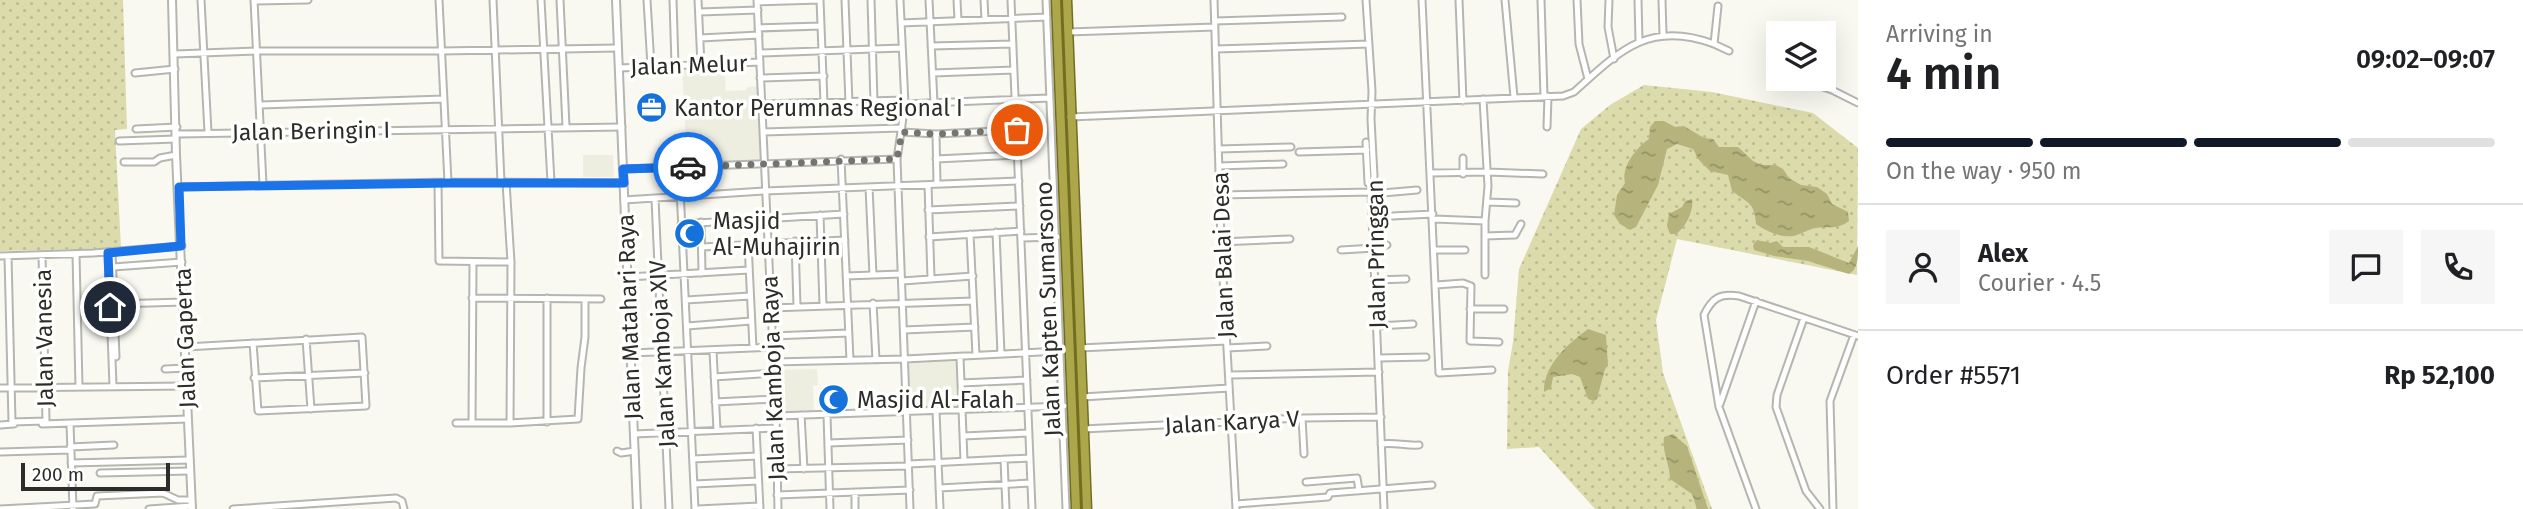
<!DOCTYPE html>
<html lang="en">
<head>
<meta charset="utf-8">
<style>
	:root { --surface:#fff; --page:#f6f6f6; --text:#202124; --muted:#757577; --line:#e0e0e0; --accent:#111827 }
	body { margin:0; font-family:"Fira Sans",sans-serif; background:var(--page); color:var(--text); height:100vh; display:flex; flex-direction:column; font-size:26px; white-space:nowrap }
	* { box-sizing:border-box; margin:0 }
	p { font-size:23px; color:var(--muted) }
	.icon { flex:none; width:38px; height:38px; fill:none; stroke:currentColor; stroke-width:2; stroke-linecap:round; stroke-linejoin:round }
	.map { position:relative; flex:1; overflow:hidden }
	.panel { display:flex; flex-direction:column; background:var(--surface); width:665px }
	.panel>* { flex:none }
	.fabs { position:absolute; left:1766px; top:21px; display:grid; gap:14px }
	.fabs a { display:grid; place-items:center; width:70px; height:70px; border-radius:0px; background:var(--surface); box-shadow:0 7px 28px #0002; font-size:35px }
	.scale { position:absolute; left:21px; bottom:18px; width:149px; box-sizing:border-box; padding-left:7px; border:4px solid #2c2c2a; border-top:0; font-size:19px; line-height:24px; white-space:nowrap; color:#2c2c2a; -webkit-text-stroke:5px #fffffe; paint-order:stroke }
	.pin { position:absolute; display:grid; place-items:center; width:60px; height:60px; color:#fff; margin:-30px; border:4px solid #fff; border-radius:50%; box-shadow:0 2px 7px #0007 }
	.courier { position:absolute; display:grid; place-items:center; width:70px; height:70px; margin:-35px; border:5px solid #1a73e8; border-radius:50%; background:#fff; color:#222; box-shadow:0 2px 9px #0007 }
	.summary em { font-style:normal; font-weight:600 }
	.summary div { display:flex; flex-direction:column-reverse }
	.summary { display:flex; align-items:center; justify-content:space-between; height:119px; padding:0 28px }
	h1 { font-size:46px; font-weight:600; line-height:52px }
	.bar { display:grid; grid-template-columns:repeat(4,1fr); gap:10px 7px; align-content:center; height:84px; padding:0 28px }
	.bar i { height:9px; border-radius:5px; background:var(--line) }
	.bar .current { background:var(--accent) }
	.bar p { grid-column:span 4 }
	.line { display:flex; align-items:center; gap:18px; padding:0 28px; border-top:2px solid var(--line) }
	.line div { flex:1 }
	.round { display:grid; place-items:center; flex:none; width:74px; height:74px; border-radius:0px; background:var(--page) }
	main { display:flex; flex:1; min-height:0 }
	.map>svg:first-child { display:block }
	.built { fill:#eeeee0 }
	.grass { fill:url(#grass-dots) }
	.water { fill:url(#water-ripples) }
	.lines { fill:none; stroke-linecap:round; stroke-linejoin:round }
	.minor-casing { stroke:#b6b6b0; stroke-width:9 }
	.tertiary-casing { stroke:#b6b6b0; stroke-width:10 }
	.trunk-casing { stroke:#726e21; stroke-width:11 }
	.minor { stroke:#fff; stroke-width:5 }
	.tertiary { stroke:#fff; stroke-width:6 }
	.trunk { stroke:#aca74a; stroke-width:8 }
	.done { stroke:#747470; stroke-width:7; stroke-dasharray:0 12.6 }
	.route { stroke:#1a73e8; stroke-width:9 }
	.labels { text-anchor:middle; stroke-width:7; stroke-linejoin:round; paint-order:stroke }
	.street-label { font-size:23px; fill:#2c2c2a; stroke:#fffffe }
	.poi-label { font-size:23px; fill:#2c2c2a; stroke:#fffffe; text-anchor:start }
</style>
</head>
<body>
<main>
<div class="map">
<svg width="1858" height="509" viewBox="0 0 1858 509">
	<defs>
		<pattern id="grass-dots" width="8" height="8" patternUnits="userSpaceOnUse" patternTransform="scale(1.75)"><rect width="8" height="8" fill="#dcdbac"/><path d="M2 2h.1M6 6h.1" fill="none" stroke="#bdbc94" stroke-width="1.8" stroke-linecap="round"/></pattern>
		<pattern id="water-ripples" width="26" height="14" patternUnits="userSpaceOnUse" patternTransform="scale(1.75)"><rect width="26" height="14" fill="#b6b47c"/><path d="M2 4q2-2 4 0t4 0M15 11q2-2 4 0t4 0" fill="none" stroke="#949366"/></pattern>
	</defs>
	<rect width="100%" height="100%" fill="#f9f9f2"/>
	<path class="built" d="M724,65L726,91L746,90L747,87L759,86L762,160L687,163L682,68Z
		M583,155H613L614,177H583Z
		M958,359L960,405L958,409L910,411L908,362Z
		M817,369L818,385L813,386L814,412L778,413L776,370Z"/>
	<path class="grass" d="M0,0H123L127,129L115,130L121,248L0,251Z
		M1644,85L1712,92L1813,113L1858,148L1857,275L1677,239L1656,320L1663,373L1712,509H1595L1539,447L1507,449L1508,371L1513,342L1519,269L1581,129L1610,105Z"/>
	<path class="water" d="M1655,121H1664L1675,127L1684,126L1704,138L1713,139L1719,147H1738L1753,161L1761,165H1776L1783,169L1789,178L1801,185L1817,187L1827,194L1832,204L1848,212L1849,221C1838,230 1828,226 1816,228C1808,229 1802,234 1794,236C1781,238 1766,231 1756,224C1755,203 1748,203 1732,191L1728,175L1710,171L1699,160L1693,149L1677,144L1667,149L1658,185L1636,227L1630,230L1620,224L1614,215L1617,195L1625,183C1621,167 1636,148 1649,139L1650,127Z
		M1692,199C1694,211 1686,227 1676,234H1670L1667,226L1669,214L1682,207L1685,201Z
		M1757,240L1770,243L1777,241L1783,247H1809L1849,263L1858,246C1858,257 1858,269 1849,274L1808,261L1774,256L1754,250L1753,245Z
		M1588,329L1606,335L1608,366L1605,369L1597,399L1594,401L1588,399L1580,377L1572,374L1553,377L1551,388L1544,392C1543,365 1569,343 1588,329Z
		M1673,434L1687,446L1708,509H1697L1692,494L1670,479C1670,464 1662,453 1664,437Z"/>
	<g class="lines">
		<defs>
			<path id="minor" d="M201,0L208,132
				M254,0L263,185
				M439,0L448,182
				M493,0L501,182
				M541,0L551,182
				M560,0L566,126
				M647,0L651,66
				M673,0L675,65
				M698,0L701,65
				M757,0L776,416L778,509
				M820,0L824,103
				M845,0L849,103
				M871,0L874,102
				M900,0L905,104L897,159L898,187L910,509
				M929,0L934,103
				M957,0L958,20
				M984,0L985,20
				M1011,0L1032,509
				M1046,0L1066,509
				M1214,0L1221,242L1236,509
				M1366,0L1372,91L1371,119L1374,176L1371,192L1384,509
				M1422,0L1439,373L1492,370
				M1459,0L1463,101
				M1505,0L1514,97
				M1541,0L1544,96
				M1577,0L1579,44L1588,79
				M1609,0L1608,27L1614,59
				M1638,0L1639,41
				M1662,0L1663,34
				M254,1L308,0
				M757,2L820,0
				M699,12L758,10
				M1215,21L1342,17
				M901,23L1047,17
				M758,28L821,26
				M1068,32L1215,27
				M700,38L759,35
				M1714,44L1729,51
				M931,46L1013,44
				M1216,49L1369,44
				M759,53L902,48
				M175,54L257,51H442L618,48
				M619,68L760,62
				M135,73L175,69
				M933,73L1014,70
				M760,78L824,76
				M1799,79L1832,90L1858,103
				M1483,99L1488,186L1485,221V275
				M762,104L905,100
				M905,104L1049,98
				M260,105L444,99
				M1070,117L1563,96L1574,92C1620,50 1650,20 1714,44L1718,6
				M1547,127L1548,96
				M136,129L177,127
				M763,132L902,128
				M902,132L936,134L1017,130
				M177,134L622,127
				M936,134L937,184
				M119,141L176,139
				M1366,142L1368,183L1372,185
				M1218,149L1291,147
				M1299,152L1367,150
				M1463,158V174
				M841,159L850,360
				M936,159L1018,155
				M124,162H154L160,158L176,155
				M1219,166L1283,164
				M679,167L695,509
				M623,169L897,159
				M1430,173L1488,172L1543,174
				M506,182L511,262L510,423
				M438,183L439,261L511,262
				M928,185L931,278
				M179,187L448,182L624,183
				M869,187L873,275
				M1371,194L1417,190
				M1219,195L1371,192
				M655,199L669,509
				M624,200L765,191L1019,181
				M1487,202L1516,203
				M928,210L1020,206
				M820,215L823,305
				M1372,217L1433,214
				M1434,219L1485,221
				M701,222L702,273
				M681,224L844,214
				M996,232L1001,354
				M970,234L976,355
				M1485,236L1515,235L1521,224
				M929,237L1021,231
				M1022,238L1057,237
				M795,241L797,306
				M1221,242L1290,239
				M748,243L753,348
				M702,247L845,240
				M1341,250L1375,248L1387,245
				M1434,250H1465
				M112,252L116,357
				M108,253L113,386
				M76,254L79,387
				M0,256L93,253L182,246
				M8,256L12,422L46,421L42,255
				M113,267L182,262
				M846,276L901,274
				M628,277L749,270
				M1375,280L1406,279
				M902,281L973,276
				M1436,285L1463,283L1471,286L1470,341L1499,342
				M472,298L601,299
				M686,300L750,296
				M873,303L876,360
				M114,304L184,302
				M771,308L973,301
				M1470,309H1504
				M1804,318L1777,395L1776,407L1806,491L1820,509
				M687,326L751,321
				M1377,326L1413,324
				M904,330L975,327
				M772,336L848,333
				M306,339L311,409
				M186,347L362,337L366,406L258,411L253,343
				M1080,348L1226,341
				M1227,348L1267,346
				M713,351L717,430
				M631,353L773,347
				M960,357L964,461
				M1379,358L1426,357
				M773,362L905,359L1061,351
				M165,369L187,368
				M1229,375L1379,372
				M714,377L774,373
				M254,378L365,373
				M961,383L1027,380
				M0,388L187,386
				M1082,397L1229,388
				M715,402L775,399
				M1720,404L1756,301
				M936,411L940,509
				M801,415L804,469
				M827,415L830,509
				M776,416L1064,406
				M1302,418L1304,454
				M547,422V298
				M456,423H510L578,419L581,368L585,337V300
				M472,423L473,263
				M42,424L188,419
				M70,424L73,509
				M0,425L14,424
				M756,428L760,509
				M1083,429L1302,418L1381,417
				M634,434L776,428
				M963,436L1029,433
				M829,443L908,440
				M1381,444C1395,442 1405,446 1419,445
				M70,447L114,445
				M617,451L621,453L635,451
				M0,452L70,450
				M693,459L757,456
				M1004,459L1006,509
				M71,463L190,460
				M909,464L1030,458
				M776,469L909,466
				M100,473L190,471
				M1306,482L1357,478L1359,490
				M694,484L758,481
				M939,488L1031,483
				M855,493V509
				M777,495L910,490
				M1236,504L1328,497L1330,493L1432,485
				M0,509L95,504L97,496L163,493L178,500H191
				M149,509L192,506
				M233,509L396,498L402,501L404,509
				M698,509L759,506
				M1756,509L1719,407L1704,315C1712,298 1720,293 1739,296L1858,336
				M1833,509L1830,401L1854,335"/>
			<path id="tertiary" d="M172,0L176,155L192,509
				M616,0L637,509"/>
			<path id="trunk" d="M1056,0L1076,509
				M1067,0L1087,509"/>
		</defs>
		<use href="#minor" class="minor-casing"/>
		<use href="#tertiary" class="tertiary-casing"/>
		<use href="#trunk" class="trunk-casing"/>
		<use href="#minor" class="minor"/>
		<use href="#tertiary" class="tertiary"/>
		<use href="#trunk" class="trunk"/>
	</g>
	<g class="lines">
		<path class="done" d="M688,167L897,159L902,132L936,134L1017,130"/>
		<path class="route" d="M110,307L108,253L181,246L179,187L449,183H624L623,169L688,167"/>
	</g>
	<defs>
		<symbol id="office-disc" viewBox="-11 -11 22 22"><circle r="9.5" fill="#1672db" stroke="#fffffe"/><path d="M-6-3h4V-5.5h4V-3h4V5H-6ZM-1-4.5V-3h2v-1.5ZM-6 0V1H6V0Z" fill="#fff"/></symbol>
		<symbol id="mosque-disc" viewBox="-11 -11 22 22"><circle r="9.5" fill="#1672db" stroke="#fffffe"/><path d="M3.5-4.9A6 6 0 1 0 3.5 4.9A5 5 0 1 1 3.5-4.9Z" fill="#fff"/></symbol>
	</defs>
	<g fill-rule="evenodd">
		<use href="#office-disc" x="634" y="90" width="35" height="35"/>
		<use href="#mosque-disc" x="672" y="216" width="35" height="35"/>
		<use href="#mosque-disc" x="816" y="382" width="35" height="35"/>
	</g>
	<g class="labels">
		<g class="street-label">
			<text transform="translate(689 65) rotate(-2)" y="8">Jalan Melur</text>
			<text transform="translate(311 131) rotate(-1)" y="8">Jalan Beringin I</text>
			<text transform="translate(1376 254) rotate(-91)" y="8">Jalan Pringgan</text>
			<text transform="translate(1223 255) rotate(-92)" y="8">Jalan Balai Desa</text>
			<text transform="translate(1048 309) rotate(-92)" y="8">Jalan Kapten Sumarsono</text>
			<text transform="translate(629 317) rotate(-92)" y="8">Jalan Matahari Raya</text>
			<text transform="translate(44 338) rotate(-91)" y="8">Jalan Vanesia</text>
			<text transform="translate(185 338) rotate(-92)" y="8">Jalan Gaperta</text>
			<text transform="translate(662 354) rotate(-93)" y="8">Jalan Kamboja XIV</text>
			<text transform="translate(773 378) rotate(-92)" y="8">Jalan Kamboja Raya</text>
			<text transform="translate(1232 422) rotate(-3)" y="8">Jalan Karya V</text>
		</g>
		<g class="poi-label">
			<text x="674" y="116">Kantor Perumnas Regional I</text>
			<text x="713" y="229">Masjid<tspan x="713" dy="26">Al-Muhajirin</tspan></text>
			<text x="857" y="408">Masjid Al-Falah</text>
		</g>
	</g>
</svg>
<div class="fabs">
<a><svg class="icon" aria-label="layers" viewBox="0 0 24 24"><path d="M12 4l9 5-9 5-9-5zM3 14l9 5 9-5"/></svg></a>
</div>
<div class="scale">200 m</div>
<div class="pin" style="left:1017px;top:130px;background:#ea580c"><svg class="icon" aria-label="bag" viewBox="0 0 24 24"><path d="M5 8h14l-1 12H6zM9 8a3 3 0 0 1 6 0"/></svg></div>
<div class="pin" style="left:110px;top:307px;background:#1f2937"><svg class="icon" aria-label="home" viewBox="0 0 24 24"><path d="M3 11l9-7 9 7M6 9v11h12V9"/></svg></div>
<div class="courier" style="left:688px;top:167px"><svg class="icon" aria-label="car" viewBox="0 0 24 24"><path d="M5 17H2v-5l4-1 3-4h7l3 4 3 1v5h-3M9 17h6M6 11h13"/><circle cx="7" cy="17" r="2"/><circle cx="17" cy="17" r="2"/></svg></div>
</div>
<section class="panel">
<div class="summary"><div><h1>4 min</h1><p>Arriving in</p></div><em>09:02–09:07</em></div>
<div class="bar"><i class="current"></i><i class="current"></i><i class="current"></i><i></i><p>On the way · 950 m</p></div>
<div class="line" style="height:126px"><a class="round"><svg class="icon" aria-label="person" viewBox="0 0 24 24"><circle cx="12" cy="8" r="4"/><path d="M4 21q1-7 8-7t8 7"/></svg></a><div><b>Alex</b><p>Courier · 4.5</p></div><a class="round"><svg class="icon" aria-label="chat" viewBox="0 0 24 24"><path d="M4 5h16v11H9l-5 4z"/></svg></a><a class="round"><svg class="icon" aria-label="phone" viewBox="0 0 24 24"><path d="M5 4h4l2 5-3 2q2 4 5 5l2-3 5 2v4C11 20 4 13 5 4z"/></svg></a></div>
<div class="line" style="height:91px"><div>Order #5571</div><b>Rp 52,100</b></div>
</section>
</main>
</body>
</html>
